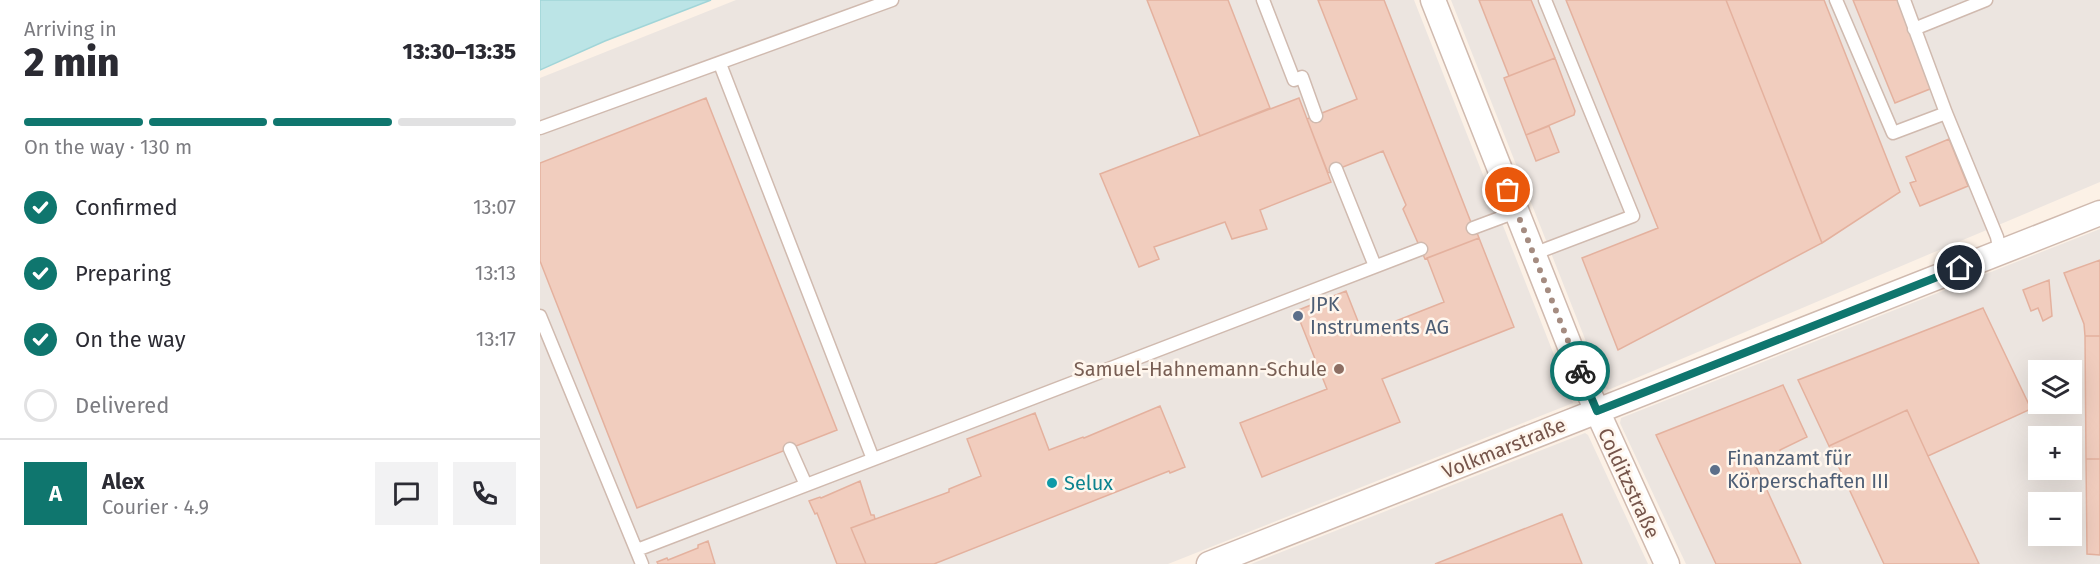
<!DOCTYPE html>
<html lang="en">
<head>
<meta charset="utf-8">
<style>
	:root { --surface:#fff; --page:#f2f2f3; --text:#2b2b33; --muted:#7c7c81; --line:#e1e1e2; --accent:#0f766e }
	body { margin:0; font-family:"Fira Sans",sans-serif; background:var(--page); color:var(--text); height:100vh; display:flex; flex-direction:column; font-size:22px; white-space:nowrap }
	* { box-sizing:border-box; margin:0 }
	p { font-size:20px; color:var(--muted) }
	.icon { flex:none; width:33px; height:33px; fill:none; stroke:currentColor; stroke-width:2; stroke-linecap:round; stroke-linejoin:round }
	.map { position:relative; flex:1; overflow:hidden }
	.side { display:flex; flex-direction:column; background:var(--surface); width:540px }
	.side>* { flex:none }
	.tools { position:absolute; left:1488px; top:360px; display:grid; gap:12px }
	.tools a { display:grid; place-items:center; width:54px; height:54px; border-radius:0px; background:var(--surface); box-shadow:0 6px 24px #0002; font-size:30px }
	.pin { position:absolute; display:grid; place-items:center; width:51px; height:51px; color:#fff; margin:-26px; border:3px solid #fff; border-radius:50%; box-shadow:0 2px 6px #0007 }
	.courier { position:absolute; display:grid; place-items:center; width:60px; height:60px; margin:-30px; border:4px solid #0f766e; border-radius:50%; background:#fff; color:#222; box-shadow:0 2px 8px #0007 }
	.headline em { font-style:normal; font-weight:800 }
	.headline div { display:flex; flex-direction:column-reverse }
	.headline { display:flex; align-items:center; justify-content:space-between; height:102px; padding:0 24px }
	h1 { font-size:39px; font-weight:800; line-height:45px }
	.bar { display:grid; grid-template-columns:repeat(4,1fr); gap:9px 6px; align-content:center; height:72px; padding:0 24px }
	.bar i { height:8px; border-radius:4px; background:var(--line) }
	.bar .current { background:var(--accent) }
	.bar p { grid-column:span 4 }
	.line { display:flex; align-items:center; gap:15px; padding:0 24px; border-top:2px solid var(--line) }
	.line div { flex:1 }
	.round { display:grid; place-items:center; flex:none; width:63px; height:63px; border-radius:0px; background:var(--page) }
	ol { padding:0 24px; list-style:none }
	li { display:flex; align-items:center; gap:18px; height:66px }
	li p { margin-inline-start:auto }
	li .icon { padding:6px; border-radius:50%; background:var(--accent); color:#fff; stroke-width:4 }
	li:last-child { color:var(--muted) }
	li i { width:33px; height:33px; border:3px solid var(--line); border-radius:50% }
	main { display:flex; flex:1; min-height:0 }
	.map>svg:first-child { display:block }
	.industrial { fill:#ece5e0; fill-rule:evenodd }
	.water { fill:#bbe4e6; stroke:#a1d5d8; stroke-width:1.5 }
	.building { fill:#f1cdbe; stroke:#e4b19e; stroke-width:1.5 }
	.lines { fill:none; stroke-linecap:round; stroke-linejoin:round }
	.service-casing { stroke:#d0baaf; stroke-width:15 }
	.minor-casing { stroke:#d0baaf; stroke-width:27 }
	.service { stroke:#fff; stroke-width:12 }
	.minor { stroke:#fff; stroke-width:24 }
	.done { stroke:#a58c81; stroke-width:6; stroke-dasharray:0 10.8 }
	.route { stroke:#0f766e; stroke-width:8 }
	.service-dot { fill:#5c6f8a; stroke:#fff6ed; stroke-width:2 }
	.education-dot { fill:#8d6e63; stroke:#fff6ed; stroke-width:2 }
	.culture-dot { fill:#0f9aa8; stroke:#fff6ed; stroke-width:2 }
	.labels { text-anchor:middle; stroke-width:5; stroke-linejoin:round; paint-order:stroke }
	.service-label { font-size:20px; fill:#4e5e75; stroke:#fff6ed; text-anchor:start }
	.education-label { font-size:20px; fill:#785e54; stroke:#fff6ed; text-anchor:end }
	.street-label { font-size:20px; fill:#76554b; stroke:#fff6ed }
	.culture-label { font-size:20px; fill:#0d838f; stroke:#fff6ed; text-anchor:start }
</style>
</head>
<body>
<main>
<section class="side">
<div class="headline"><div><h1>2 min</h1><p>Arriving in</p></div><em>13:30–13:35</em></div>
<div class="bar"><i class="current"></i><i class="current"></i><i class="current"></i><i></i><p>On the way · 130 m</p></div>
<ol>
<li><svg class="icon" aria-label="check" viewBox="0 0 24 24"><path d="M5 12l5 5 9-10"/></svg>Confirmed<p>13:07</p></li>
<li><svg class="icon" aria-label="check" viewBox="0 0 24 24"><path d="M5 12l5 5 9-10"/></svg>Preparing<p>13:13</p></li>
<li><svg class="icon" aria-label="check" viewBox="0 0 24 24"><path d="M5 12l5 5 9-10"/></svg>On the way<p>13:17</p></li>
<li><i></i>Delivered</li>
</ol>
<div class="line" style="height:108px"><b class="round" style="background:var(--accent);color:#fff">A</b><div><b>Alex</b><p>Courier · 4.9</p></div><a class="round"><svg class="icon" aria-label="chat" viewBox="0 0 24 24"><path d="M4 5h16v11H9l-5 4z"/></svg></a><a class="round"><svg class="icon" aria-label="phone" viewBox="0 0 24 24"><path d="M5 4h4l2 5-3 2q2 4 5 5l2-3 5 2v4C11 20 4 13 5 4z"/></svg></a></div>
</section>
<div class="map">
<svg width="1560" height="564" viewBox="0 0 1560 564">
	<rect width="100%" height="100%" fill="#fcf1e6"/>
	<path class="industrial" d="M196,0H874L1033,403L628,564H0V78Z
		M911,0H1560V182L1068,390L1064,387Z
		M1560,229V564H1146L1080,423L1081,418ZM1498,370H1532V404H1498ZM1498,436H1532V470H1498ZM1498,502H1532V536H1498Z
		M1045,433L1048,435L1108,564H711Z"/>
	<path class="water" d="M0,0H171L65,41L0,70Z"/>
	<path class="building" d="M607,0H688L730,108L660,136Z
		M778,0H844L934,230H936L939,238L885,259L863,209L866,205L843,151L788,173L767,119L817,99Z
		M939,0H991L1015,58L969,76Z
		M1026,0H1186L1282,243L1078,350L1042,258L1118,228Z
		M1186,0H1284L1360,192L1282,243Z
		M1313,0H1359L1395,87L1355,103Z
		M1015,58L1035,111L1034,115L986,135L964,78Z
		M166,98L297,430L97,508L0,261V163Z
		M759,98L791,182L720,210L727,229L692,239L685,222L614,247L619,259L599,267L560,174Z
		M1009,126L1019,152L996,161L986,135Z
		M1409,139L1428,186L1380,206L1370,183L1376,181L1366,157Z
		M939,238L974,327L842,379L860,422L722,477L700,423L787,389L756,311L806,291L823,334L904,302L887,258Z
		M1560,260V336H1545L1544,324L1524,273Z
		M1509,280L1512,316L1503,321L1498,308L1491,311L1483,290Z
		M1443,308L1491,409L1388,456L1367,410L1289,446L1258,380Z
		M1545,336H1560V459H1546Z
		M1243,385L1267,437L1240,450V452L1214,462L1261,564H1176L1116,435Z
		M620,406L645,467L630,473L629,471L394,564H326L311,528L409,492V489L441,476L427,439L495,413L509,450L543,437L544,438Z
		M1367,410L1388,456L1439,564H1344L1289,446Z
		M1546,459H1560V555L1547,554Z
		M320,481L331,515H334L335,519L311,528L326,564H297L277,513L275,514L269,501L280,497L281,498Z
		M1022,514L1042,564H895Z
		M168,541L175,564H118L117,562L127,558L128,560L158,548V545Z"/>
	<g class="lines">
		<defs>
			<path id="service" d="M723,0L754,80L762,77L776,116
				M1296,0L1353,133L1406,113
				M1364,0L1406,113L1457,237L1460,252
				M1374,29L1446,0
				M180,64L333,459
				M0,128L352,0
				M796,169L835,266
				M933,228L976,212
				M993,254L1093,216L1005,0
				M0,316L102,564
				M250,449L266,485
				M97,550L881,249"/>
			<path id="minor" d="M893,0L1044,382L1127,564
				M669,564L1560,213"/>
		</defs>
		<use href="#service" class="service-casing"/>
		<use href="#minor" class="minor-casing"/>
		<use href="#service" class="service"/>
		<use href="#minor" class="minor"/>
	</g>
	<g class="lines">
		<path class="done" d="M968,190L1040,371"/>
		<path class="route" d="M1040,371L1057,411L1420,268"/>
	</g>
	<g class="service-dot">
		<circle cx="758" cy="316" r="6"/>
		<circle cx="1175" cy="470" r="6"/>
	</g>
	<circle class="education-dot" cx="799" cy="369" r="6"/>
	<circle class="culture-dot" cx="512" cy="483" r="6"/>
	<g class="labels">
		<g class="service-label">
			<text x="770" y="311">JPK<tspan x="770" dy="23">Instruments AG</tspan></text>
			<text x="1187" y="465">Finanzamt für<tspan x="1187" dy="23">Körperschaften III</tspan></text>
		</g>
		<g class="education-label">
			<text x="787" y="376">Samuel-Hahnemann-Schule</text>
		</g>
		<g class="street-label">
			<text transform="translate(964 448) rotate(-22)" y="7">Volkmarstraße</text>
			<text transform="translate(1089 483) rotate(65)" y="7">Colditzstraße</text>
		</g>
		<g class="culture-label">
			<text x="524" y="490">Selux</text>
		</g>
	</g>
</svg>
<div class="tools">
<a><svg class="icon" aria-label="layers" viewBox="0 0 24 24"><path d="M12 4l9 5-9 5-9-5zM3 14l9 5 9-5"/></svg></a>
<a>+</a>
<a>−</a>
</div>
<div class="pin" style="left:968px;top:190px;background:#ea580c"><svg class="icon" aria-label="bag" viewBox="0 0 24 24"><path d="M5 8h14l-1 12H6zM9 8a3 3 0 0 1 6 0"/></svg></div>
<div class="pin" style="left:1420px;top:268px;background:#1f2937"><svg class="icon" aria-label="home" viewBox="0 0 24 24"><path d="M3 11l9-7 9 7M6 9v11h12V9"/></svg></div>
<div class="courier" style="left:1040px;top:371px"><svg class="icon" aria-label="bike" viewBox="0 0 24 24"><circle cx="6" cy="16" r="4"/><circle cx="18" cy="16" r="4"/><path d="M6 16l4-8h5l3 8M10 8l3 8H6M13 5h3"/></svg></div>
</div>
</main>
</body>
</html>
